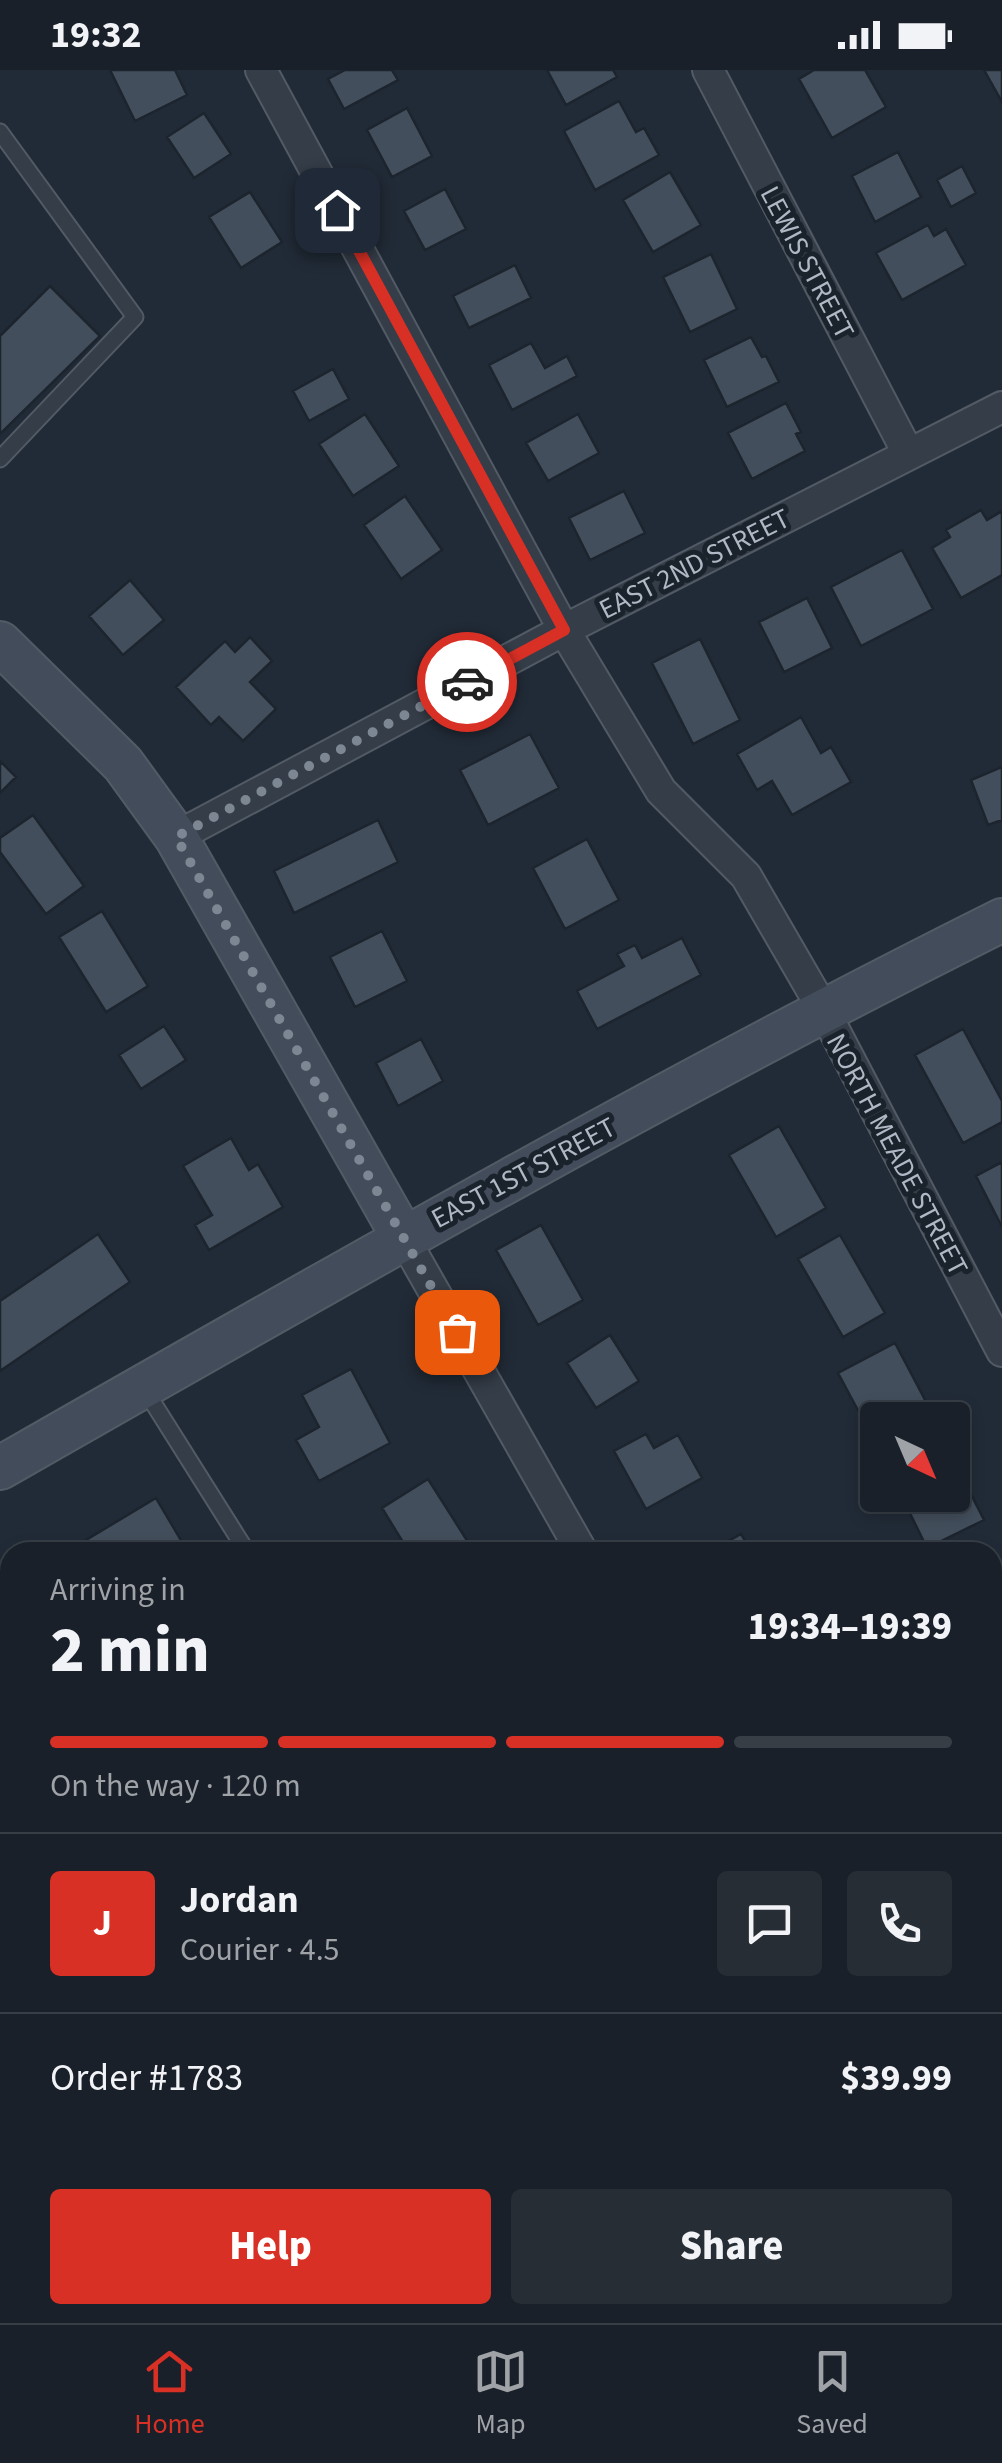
<!DOCTYPE html>
<html lang="en">
<head>
<meta charset="utf-8">
<style>
	:root { --surface:#192029; --page:#262d35; --text:#f1f3f6; --muted:#9fa3a8; --line:#373e46; --accent:#d93025 }
	body { margin:0; font-family:"Source Sans 3",sans-serif; background:var(--page); color:var(--text); height:100vh; display:flex; flex-direction:column; font-size:38px; white-space:nowrap }
	* { box-sizing:border-box; margin:0 }
	p { font-size:32px; color:var(--muted) }
	.icon { flex:none; width:55px; height:55px; fill:none; stroke:currentColor; stroke-width:2; stroke-linecap:round; stroke-linejoin:round }
	.map { position:relative; flex:1; overflow:hidden }
	.details { position:absolute; left:0px; top:1472px; width:1002px; height:782px; display:flex; flex-direction:column; background:var(--surface); border-radius:30px 30px 0 0; box-shadow:0 5px 15px #0003,0 0 0 2px var(--line) }
	.details>* { flex:none }
	.needle { width:65px; rotate:136deg }
	.buttons { position:absolute; left:860px; top:1332px; display:grid; gap:20px }
	.buttons a { display:grid; place-items:center; width:110px; height:110px; border-radius:10px; background:var(--surface); box-shadow:0 5px 15px #0003,0 0 0 2px var(--line); font-size:50px }
	.pin { position:absolute; display:grid; place-items:center; width:85px; height:85px; color:#fff; margin:-42px; border-radius:20px; box-shadow:0 5px 15px #0006 }
	.courier { position:absolute; display:grid; place-items:center; width:100px; height:100px; margin:-50px; border:8px solid #d93025; border-radius:50%; background:#fff; color:#222; box-shadow:0 2px 12px #0007 }
	.head em { font-style:normal; font-weight:800 }
	.head div { display:flex; flex-direction:column-reverse }
	.head { display:flex; align-items:center; justify-content:space-between; height:170px; padding:0 50px }
	h1 { font-size:65px; font-weight:800; line-height:75px }
	.bar { display:grid; grid-template-columns:repeat(4,1fr); gap:15px 10px; align-content:center; height:120px; padding:0 50px }
	.bar i { height:12px; border-radius:8px; background:var(--line) }
	.bar .active { background:var(--accent) }
	.bar p { grid-column:span 4 }
	.line { display:flex; align-items:center; gap:25px; padding:0 50px; border-top:2px solid var(--line) }
	.line div { flex:1 }
	.round { display:grid; place-items:center; flex:none; width:105px; height:105px; border-radius:10px; background:var(--page) }
	.primary-button { display:flex; gap:20px; margin-top:auto; padding:20px 50px }
	.primary-button a { flex:1; height:115px; border-radius:10px; background:var(--accent); color:#fff; font-size:40px; font-weight:800; line-height:115px; text-align:center }
	.primary-button a+a { background:var(--page); color:var(--text) }
	.status { display:flex; justify-content:space-between; align-items:center; height:70px; padding:0 50px; background:var(--surface); direction:ltr }
	.status svg { height:28px; fill:currentColor }
	.dock { display:flex; justify-content:space-around; align-items:center; height:140px; border-top:2px solid var(--line); background:var(--surface); font-size:28px; color:var(--muted) }
	.dock a { display:grid; justify-items:center; gap:5px }
	.dock .active { color:var(--accent) }
	.map>svg:first-child { display:block }
	.building { fill:#434e5c; stroke:#1c242e; stroke-width:2.5 }
	.lines { fill:none; stroke-linecap:round; stroke-linejoin:round }
	.lane-casing { stroke:#525b65; stroke-width:19 }
	.street-casing { stroke:#525b65; stroke-width:34 }
	.secondary-casing { stroke:#525b65; stroke-width:46 }
	.lane { stroke:#353d48; stroke-width:15 }
	.street { stroke:#353d48; stroke-width:30 }
	.secondary { stroke:#434c5b; stroke-width:42 }
	.done { stroke:#7d8793; stroke-width:10; stroke-dasharray:0 18 }
	.route { stroke:#d93025; stroke-width:12 }
	.labels { text-anchor:middle; stroke-width:10; stroke-linejoin:round; paint-order:stroke }
	.street-label { font-size:28px; fill:#afb8c4; stroke:#1a222c }
</style>
</head>
<body>
<div class="status"><b>19:32</b><svg viewBox="0 0 49 12"><path d="M0 12V9h3v3zM5 12V6h3v6zM10 12V3h3v9zM15 12V0h3v12zM26 1h20v11H26zM47 4h2v5h-2z"/></svg></div>
<div class="map">
<svg width="1002" height="2253" viewBox="0 0 1002 2253">
	<rect width="100%" height="100%" fill="#212b37"/>
	<path class="building" d="M110,0H175L187,25L135,51Z
		M345,0H392L398,10L344,39L328,9Z
		M547,0H613L617,7L566,35Z
		M814,0H865L886,37L832,68L799,9Z
		M984,0H1002V32Z
		M619,31L636,62L644,58L659,85L595,120L564,61Z
		M407,38L432,86L392,107L367,60Z
		M204,43L231,84L194,108L167,67Z
		M898,82L921,127L875,152L852,106Z
		M962,96L976,123L951,137L937,110Z
		M670,102L701,155L653,182L623,130Z
		M445,119L466,159L425,180L404,141Z
		M250,122L282,172L241,198L209,147Z
		M928,155L934,166L946,159L966,195L902,230L876,183Z
		M711,184L737,239L690,262L663,207Z
		M515,195L531,228L469,258L453,226Z
		M50,216L100,266L0,364V266Z
		M751,267L762,287L766,286L779,312L727,337L704,290Z
		M531,273L545,298L567,286L577,306L512,340L489,295Z
		M333,299L349,329L309,351L293,321Z
		M786,333L801,362L796,364L805,381L752,409L728,363Z
		M365,344L399,396L353,426L319,374Z
		M578,344L599,383L548,411L526,373Z
		M624,421L645,463L590,490L569,448Z
		M405,426L442,480L401,509L364,455Z
		M981,440L987,450L1002,441V505L961,528L932,478L950,467L946,460Z
		M902,480L933,539L861,576L831,517Z
		M130,510L164,550L123,585L89,546Z
		M807,528L832,578L784,602L759,552Z
		M250,567L272,591L250,612L276,639L243,671L219,647L211,655L176,617L225,571L235,582Z
		M700,569L740,650L693,674L652,593Z
		M801,647L821,683L831,677L851,712L792,745L772,711L757,720L737,684Z
		M530,664L559,718L488,755L460,700Z
		M0,691L16,707L0,723Z
		M1002,697V750L988,755L971,710Z
		M33,745L84,816L46,844L0,782V768Z
		M378,750L398,792L294,843L274,801Z
		M587,769L619,830L565,859L533,798Z
		M102,841L148,916L106,942L59,867Z
		M382,861L407,911L355,937L330,887Z
		M682,868L701,905L597,959L577,921L624,896L617,884L635,875L642,888Z
		M164,956L186,990L141,1019L119,985Z
		M963,959L1002,1031V1052L963,1073L915,985Z
		M421,969L443,1011L398,1036L376,993Z
		M779,1056L826,1138L776,1167L729,1085Z
		M231,1068L249,1100L258,1094L283,1137L209,1180L195,1155L212,1145L183,1096Z
		M1002,1092V1157L976,1106Z
		M541,1155L583,1230L538,1255L496,1180Z
		M98,1164L130,1212L0,1301V1231Z
		M840,1165L885,1243L843,1267L798,1189Z
		M610,1265L639,1311L596,1338L567,1293Z
		M895,1273L933,1345L922,1350H878L876,1374L838,1303Z
		M351,1299L390,1373L319,1411L296,1370L319,1357L302,1325Z
		M646,1364L654,1378L678,1365L702,1408L646,1439L614,1381Z
		M952,1387L984,1450L927,1478L901,1425H952Z
		M428,1409L468,1472L451,1482H409L382,1438Z
		M156,1428L185,1477L176,1482H66Z
		M741,1464L752,1482H709Z
		M10,1516V1582L0,1588V1522Z
		M1002,1850V1895L992,1879V1856Z
		M1002,2012V2074L998,2077L992,2067V2017Z
		M20,2245H68L55,2253H25Z
		M152,2245H170L175,2253H139Z
		M569,2245H629L633,2253H555Z
		M789,2245H879L865,2253H794Z"/>
	<g class="lines">
		<defs>
			<path id="lane" d="M0,62L135,247L0,389
				M145,1320L247,1482
				M668,2245L673,2253
				M741,2245L746,2253"/>
			<path id="street" d="M261,0L564,560L661,721L746,806L823,939L1002,1281
				M708,0L908,383
				M176,767L564,560L1002,337
				M403,1167L582,1482
				M0,1754L10,1772
				M992,2196L1002,2212
				M274,2245L278,2253
				M396,2253L411,2245"/>
			<path id="secondary" d="M0,573L123,694L176,767L403,1167
				M0,1398C331,1209 661,1020 1002,850"/>
		</defs>
		<use href="#lane" class="lane-casing"/>
		<use href="#street" class="street-casing"/>
		<use href="#secondary" class="secondary-casing"/>
		<use href="#lane" class="lane"/>
		<use href="#street" class="street"/>
		<use href="#secondary" class="secondary"/>
	</g>
	<g class="lines">
		<path class="done" d="M457,1262L176,767L467,612"/>
		<path class="route" d="M337,140L564,560L467,612"/>
	</g>
	<g class="labels">
		<g class="street-label">
			<text transform="translate(808 192) rotate(62)" y="10">LEWIS STREET</text>
			<text transform="translate(694 493) rotate(-27)" y="10">EAST 2ND STREET</text>
			<text transform="translate(898 1084) rotate(62)" y="10">NORTH MEADE STREET</text>
			<text transform="translate(523 1102) rotate(-28)" y="10">EAST 1ST STREET</text>
		</g>
	</g>
</svg>
<div class="buttons">
<a><svg class="needle" viewBox="-14 -14 28 28"><path d="M0-13l5 13h-10z" fill="#e53935"/><path d="M0 13l5-13h-10z" fill="#9fa3a8"/></svg></a>
</div>
<div class="pin" style="left:457px;top:1262px;background:#ea580c"><svg class="icon" aria-label="bag" viewBox="0 0 24 24"><path d="M5 8h14l-1 12H6zM9 8a3 3 0 0 1 6 0"/></svg></div>
<div class="pin" style="left:337px;top:140px;background:#1f2937"><svg class="icon" aria-label="home" viewBox="0 0 24 24"><path d="M3 11l9-7 9 7M6 9v11h12V9"/></svg></div>
<div class="courier" style="left:467px;top:612px"><svg class="icon" aria-label="car" viewBox="0 0 24 24"><path d="M5 17H2v-5l4-1 3-4h7l3 4 3 1v5h-3M9 17h6M6 11h13"/><circle cx="7" cy="17" r="2"/><circle cx="17" cy="17" r="2"/></svg></div>
<section class="details">
<div class="head"><div><h1>2 min</h1><p>Arriving in</p></div><em>19:34–19:39</em></div>
<div class="bar"><i class="active"></i><i class="active"></i><i class="active"></i><i></i><p>On the way · 120 m</p></div>
<div class="line" style="height:180px"><b class="round" style="background:var(--accent);color:#fff">J</b><div><b>Jordan</b><p>Courier · 4.5</p></div><a class="round"><svg class="icon" aria-label="chat" viewBox="0 0 24 24"><path d="M4 5h16v11H9l-5 4z"/></svg></a><a class="round"><svg class="icon" aria-label="phone" viewBox="0 0 24 24"><path d="M5 4h4l2 5-3 2q2 4 5 5l2-3 5 2v4C11 20 4 13 5 4z"/></svg></a></div>
<div class="line" style="height:130px"><div>Order #1783</div><b>$39.99</b></div>
<div class="primary-button"><a>Help</a><a>Share</a></div>
</section>
</div>
<nav class="dock">
<a class="active"><svg class="icon" aria-label="home" viewBox="0 0 24 24"><path d="M3 11l9-7 9 7M6 9v11h12V9"/></svg>Home</a>
<a><svg class="icon" aria-label="map" viewBox="0 0 24 24"><path d="M3 6l6-2 6 2 6-2v14l-6 2-6-2-6 2zM9 4v14M15 6v14"/></svg>Map</a>
<a><svg class="icon" aria-label="saved" viewBox="0 0 24 24"><path d="M7 4h10v16l-5-4-5 4z"/></svg>Saved</a>
</nav>
</body>
</html>
